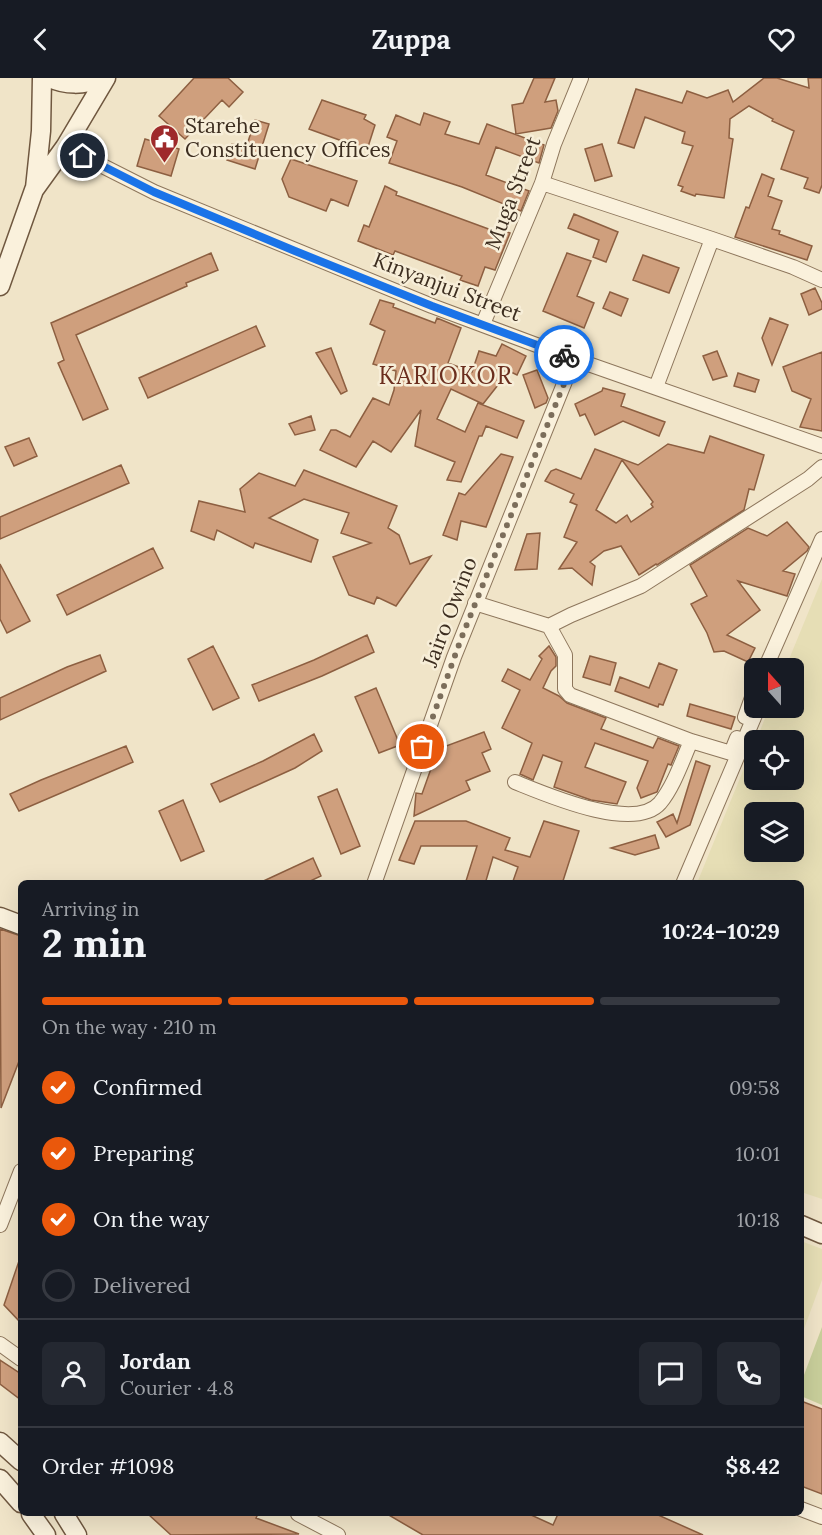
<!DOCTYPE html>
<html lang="en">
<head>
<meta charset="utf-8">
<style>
	:root { --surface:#171b24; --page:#242831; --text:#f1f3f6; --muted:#9ea1a6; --line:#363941; --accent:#ea580c }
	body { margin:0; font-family:Lora,serif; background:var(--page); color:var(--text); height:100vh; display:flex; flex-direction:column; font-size:22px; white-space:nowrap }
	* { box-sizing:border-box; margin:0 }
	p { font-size:20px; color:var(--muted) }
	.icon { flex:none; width:33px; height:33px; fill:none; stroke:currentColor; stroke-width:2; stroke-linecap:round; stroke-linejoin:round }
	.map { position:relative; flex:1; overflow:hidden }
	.panel { position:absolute; left:18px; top:802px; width:786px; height:636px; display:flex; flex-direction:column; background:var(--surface); border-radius:9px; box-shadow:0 6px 24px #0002 }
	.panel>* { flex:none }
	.needle { width:39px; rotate:339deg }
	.buttons { position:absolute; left:744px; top:580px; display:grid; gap:12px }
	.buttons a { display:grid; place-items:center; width:60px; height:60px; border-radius:9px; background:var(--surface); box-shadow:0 6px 24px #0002; font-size:30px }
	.pin { position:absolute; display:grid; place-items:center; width:51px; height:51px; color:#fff; margin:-26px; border:3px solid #fff; border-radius:50%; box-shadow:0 2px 6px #0007 }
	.courier { position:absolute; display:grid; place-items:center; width:60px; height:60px; margin:-30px; border:4px solid #1a73e8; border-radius:50%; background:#fff; color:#222; box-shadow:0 2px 8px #0007 }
	.head em { font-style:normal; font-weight:700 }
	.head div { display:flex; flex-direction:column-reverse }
	.head { display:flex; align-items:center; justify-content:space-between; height:102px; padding:0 24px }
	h1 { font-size:39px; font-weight:700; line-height:45px }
	.bar { display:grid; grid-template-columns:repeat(4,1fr); gap:9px 6px; align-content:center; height:72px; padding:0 24px }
	.bar i { height:8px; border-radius:4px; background:var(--line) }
	.bar .current { background:var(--accent) }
	.bar p { grid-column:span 4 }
	.line { display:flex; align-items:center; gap:15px; padding:0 24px; border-top:2px solid var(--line) }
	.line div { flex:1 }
	.round { display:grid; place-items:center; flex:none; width:63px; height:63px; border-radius:9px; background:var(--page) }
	ol { padding:0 24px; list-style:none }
	li { display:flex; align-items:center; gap:18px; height:66px }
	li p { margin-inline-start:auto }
	li .icon { padding:6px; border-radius:50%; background:var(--accent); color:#fff; stroke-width:4 }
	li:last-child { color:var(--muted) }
	li i { width:33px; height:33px; border:3px solid var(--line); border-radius:50% }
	header { display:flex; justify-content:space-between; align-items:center; height:78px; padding:0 24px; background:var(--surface); font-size:27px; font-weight:700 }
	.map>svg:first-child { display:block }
	.farmland { fill:#e6deb5; fill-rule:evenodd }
	.green { fill:#c9cf9b }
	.building { fill:#cf9f7d; stroke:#8d5f41; stroke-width:1.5; fill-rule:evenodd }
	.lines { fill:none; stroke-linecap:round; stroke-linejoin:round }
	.minor-casing { stroke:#8d765c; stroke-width:16 }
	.secondary-casing { stroke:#6f573f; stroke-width:21 }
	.minor { stroke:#faf1dc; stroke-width:14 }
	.secondary { stroke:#faf1dc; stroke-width:18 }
	.done { stroke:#7c6e5b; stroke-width:6; stroke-dasharray:0 10.8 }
	.route { stroke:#1a73e8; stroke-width:8 }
	.labels { text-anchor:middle; stroke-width:5; stroke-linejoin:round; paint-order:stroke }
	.poi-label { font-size:21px; fill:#3d2e20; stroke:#f7eed8; text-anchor:start }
	.street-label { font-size:21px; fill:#3d2e20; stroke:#f7eed8 }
	.quarter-label { font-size:24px; letter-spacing:1.5px; fill:#6b2e1e; stroke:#f7eed8 }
</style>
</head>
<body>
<header><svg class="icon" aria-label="back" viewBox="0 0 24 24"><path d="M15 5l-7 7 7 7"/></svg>Zuppa<svg class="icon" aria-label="heart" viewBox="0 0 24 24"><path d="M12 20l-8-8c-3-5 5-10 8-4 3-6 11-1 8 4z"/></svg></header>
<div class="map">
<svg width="822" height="1457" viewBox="0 0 822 1457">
	<rect width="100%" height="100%" fill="#f0e4c8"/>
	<path class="farmland" d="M822,501V1121L801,1114V806L697,805L754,666V702H794V663H756L769,630H794V591H785ZM754,735H794V774H754Z
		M801,1163L822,1171V1202L801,1259Z"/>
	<path class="green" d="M822,1249V1327L801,1318V1305Z"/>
	<path class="building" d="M194,0H228L243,14L229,29L222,22L185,61L159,38Z
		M534,0H555L545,24L556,22L558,33L551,50L516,56L512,27L523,25Z
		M764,0H777L809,10L808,0H822V107L819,115L804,110L808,100L781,91L794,53L772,43L773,41L749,28L730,41L729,60L733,61L724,120L696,116L695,118L681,113L683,109L678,107L693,68L682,65L685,54L645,39L634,70L618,65L636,11L682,25L687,13L707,20L728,12L733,24Z
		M322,22L366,37L364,41L375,47L367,72L309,51Z
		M424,35L450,44L445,56L479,66L487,46L544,67L539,85L496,69L486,97L529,113L521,133L462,109L389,85L397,63L387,59L396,37L420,47Z
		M255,42L269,46L255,91L227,82L232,66L246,70Z
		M145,61L179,71L171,98L137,88Z
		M602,66L612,98L595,103L585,71Z
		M291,81L357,103L348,128L331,121L326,133L289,119L282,101Z
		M762,96L774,101L768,118L782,123L772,151L780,153L779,156L812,168L807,182L735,159L746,129L749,130Z
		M385,108L397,114L396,117L494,153L495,150L510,155L495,192L485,189L478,208L460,202L462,198L395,173L393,177L358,163L364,147L369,149Z
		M574,136L618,154L606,184L593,179L599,162L568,150Z
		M211,175L218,192L186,205L187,208L76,257L108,331L83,342L58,285L64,282L51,245Z
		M567,175L591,183L577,218L594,225L584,250L543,233Z
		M643,177L679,190L669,215L633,202Z
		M815,210L822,225V231L809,237L801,216Z
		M610,214L628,221L621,238L603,230Z
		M380,222L394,226L393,229L435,245L437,240L461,250L448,285L472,294L479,273L496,278L502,266L526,278L517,297L509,293L483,326L451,311L437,341L465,354L478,325L524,343L517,360L486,348L482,358H479L461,404L447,402L455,384L415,368L421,332L391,374L373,363L356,389L320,372L331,352H336L350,359L373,320L389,327L394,312L396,293L373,286L385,253L370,246Z
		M770,240L788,247L772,287L762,260Z
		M256,248L265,268L148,320L139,300Z
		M331,270L347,313L341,316L316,275Z
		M717,273L727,298L713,302L703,278Z
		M822,274V353L800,349L811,321L792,313L783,289Z
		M537,292L548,320L546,325L535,330L523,297Z
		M738,295L759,302L755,314L734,308Z
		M603,310L625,316L621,328L665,344L659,358L623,343L595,357L585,336L580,338L575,326L602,313Z
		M311,338L315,352L295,357L289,346Z
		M710,358L764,377L754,412L749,411L744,432L657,487L656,486L639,497L621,468L604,473L590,484L595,488L592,507L572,490L559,491L577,464L564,459L577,427L570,424L574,416L545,403L551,393L556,391L581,401L595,371L638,387L668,366L704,375ZM622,382L653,424L651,426L653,429L631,444L627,437L616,445L596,432Z
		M29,360L37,378L14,388L5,369Z
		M501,376L513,379L486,449L461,443L457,462L443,457L459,415L465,417Z
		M121,387L129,405L0,461V439Z
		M304,392L397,428L388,450L399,457L410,486L431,478L396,528L377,519L374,526L349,517L333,479L371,465L341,455L349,435L304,421L269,440L318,462L311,484L255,465L253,470L217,452L214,462L191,453L199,423L245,434L240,411L259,395L295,408Z
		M787,444L809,469L807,473L783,493L795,496L787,518L738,503L760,532L727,557L755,570L748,584L724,573L714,574L707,555L691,526L707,518L690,487L748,450L767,458Z
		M540,455L537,491L515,492L527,456Z
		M153,470L163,490L67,537L57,517Z
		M0,486L30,543L7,555L0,541Z
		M367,557L374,574L322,598L259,623L252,607L314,582Z
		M213,568L239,620L213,632L188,581Z
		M549,568L556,579V588L551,593L543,610L559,618L567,625L606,640L601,651L653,670L658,660L679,668L671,687L668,686L657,714L641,720L637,710L648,683L595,665L585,689L626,704L617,726L591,722L554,709L562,684L543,677L533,702L520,696L532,665L502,650L520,612L502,603L508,591L530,602L542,581L539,578Z
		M100,577L106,593L0,642V620L67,589Z
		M590,578L616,585L610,607L583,599Z
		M659,585L677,592L663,627L659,626L658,629L615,613L620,599L649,610Z
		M376,610L400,667L379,675L355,619Z
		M690,626L735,639L731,651L687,638Z
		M484,654L491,671L482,675L490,693L466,703L470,712L414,738L416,715L422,716L438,671Z
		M314,656L322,673L295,690L220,724L211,706L263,683Z
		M126,668L133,684L19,733L10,716L41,702Z
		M696,683L710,688L690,747L666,759L657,744L673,736L677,745Z
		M337,711L360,768L341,776L318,719Z
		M183,722L204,773L181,783L159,733Z
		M415,743H466L510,760L505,772L530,779L544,743L579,753L562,806H512L518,789L493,779L485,806H474L466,803L477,768H421L414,786L399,782Z
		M655,757L659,770L635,777L611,770Z
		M313,780L321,798L304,806H257Z
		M0,851L21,858V978L1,1030Z
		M19,1183L21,1184V1245L4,1227Z
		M0,1282L21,1296V1322L0,1306Z
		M801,1323L822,1331V1416L801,1408Z
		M148,1436H258L256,1440L299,1456L171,1457Z
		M387,1436H529L553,1447L558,1436H656L703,1457H423Z"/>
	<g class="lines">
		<defs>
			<path id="minor" d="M65,69L154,114L432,228L574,281L822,368
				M542,105L712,161L793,189L822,202
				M483,246L542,105L554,66L581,0
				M656,309L712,161
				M475,525L549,548
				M765,591L822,461
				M745,639L754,614
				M691,663L731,675L737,660
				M515,704C545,716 634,755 660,725C674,708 682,683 691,663L570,617L565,611V577L549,548L571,537L641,508L808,401L822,389
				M374,806L454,579L574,281
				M683,806L758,630
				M0,1147L21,1093
				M0,1266L21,1281
				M801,1431L822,1439
				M298,1436L338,1457"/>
			<path id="secondary" d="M50,0C65,7 84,8 99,0
				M35,110L41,53L42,0
				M0,208L34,112L65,69L106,0
				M0,839L21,847
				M801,1147L822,1156
				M0,1364L21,1383
				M0,1401L21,1425
				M31,1436L46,1457
				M64,1436L77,1457"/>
		</defs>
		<use href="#minor" class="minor-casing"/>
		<use href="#secondary" class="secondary-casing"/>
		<use href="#minor" class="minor"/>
		<use href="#secondary" class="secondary"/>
	</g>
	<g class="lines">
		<path class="done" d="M422,669L461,561L574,281L564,277"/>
		<path class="route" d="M83,78L154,114L295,173L432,228L564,277"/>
	</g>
	<defs>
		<symbol id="civic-pin" viewBox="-11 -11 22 30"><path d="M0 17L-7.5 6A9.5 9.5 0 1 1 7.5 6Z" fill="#9e2a2b" stroke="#f7eed8"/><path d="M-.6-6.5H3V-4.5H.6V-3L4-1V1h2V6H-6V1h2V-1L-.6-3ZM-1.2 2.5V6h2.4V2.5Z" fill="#fff"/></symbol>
	</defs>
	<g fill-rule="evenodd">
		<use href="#civic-pin" x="148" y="44" width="33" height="45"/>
	</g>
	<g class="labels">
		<g class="poi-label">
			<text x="185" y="55">Starehe<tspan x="185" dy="24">Constituency Offices</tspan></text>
		</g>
		<g class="street-label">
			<text transform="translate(513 115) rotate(-69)" y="7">Muga Street</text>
			<text transform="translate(447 209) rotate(21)" y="7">Kinyanjui Street</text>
			<text transform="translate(450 534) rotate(-69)" y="7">Jairo Owino</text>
		</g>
		<g class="quarter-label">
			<text x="446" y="306">KARIOKOR</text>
		</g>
	</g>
</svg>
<div class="buttons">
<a><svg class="needle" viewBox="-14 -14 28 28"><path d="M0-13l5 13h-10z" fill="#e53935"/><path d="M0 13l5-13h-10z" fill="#9ea1a6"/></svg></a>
<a><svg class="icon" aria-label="locate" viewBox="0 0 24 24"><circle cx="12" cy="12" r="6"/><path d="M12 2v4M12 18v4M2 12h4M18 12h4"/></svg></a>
<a><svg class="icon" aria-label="layers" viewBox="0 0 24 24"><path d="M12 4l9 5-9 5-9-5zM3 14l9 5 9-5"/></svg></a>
</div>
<div class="pin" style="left:422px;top:669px;background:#ea580c"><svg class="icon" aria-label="bag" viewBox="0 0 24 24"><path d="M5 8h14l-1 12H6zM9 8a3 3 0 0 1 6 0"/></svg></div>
<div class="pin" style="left:83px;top:78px;background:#1f2937"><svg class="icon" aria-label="home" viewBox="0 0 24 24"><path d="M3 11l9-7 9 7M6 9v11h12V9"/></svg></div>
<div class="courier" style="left:564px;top:277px"><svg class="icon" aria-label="bike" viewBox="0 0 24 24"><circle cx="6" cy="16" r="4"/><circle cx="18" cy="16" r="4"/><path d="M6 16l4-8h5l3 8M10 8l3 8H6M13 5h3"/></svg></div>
<section class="panel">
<div class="head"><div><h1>2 min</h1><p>Arriving in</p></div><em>10:24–10:29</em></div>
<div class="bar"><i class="current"></i><i class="current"></i><i class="current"></i><i></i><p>On the way · 210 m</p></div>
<ol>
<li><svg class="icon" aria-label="check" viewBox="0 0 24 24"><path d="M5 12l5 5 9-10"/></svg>Confirmed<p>09:58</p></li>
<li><svg class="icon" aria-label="check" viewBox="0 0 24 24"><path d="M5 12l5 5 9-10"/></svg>Preparing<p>10:01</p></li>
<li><svg class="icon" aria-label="check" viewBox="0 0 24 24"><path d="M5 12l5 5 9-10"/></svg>On the way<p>10:18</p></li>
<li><i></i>Delivered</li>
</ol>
<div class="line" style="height:108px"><a class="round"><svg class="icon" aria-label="person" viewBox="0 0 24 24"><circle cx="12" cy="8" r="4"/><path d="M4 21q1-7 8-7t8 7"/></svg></a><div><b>Jordan</b><p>Courier · 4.8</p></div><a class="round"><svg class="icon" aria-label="chat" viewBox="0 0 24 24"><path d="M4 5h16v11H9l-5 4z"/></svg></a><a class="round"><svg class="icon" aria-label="phone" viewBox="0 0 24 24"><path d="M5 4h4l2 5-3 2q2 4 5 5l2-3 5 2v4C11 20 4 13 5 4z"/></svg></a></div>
<div class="line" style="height:78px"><div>Order #1098</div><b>$8.42</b></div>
</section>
</div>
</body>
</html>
